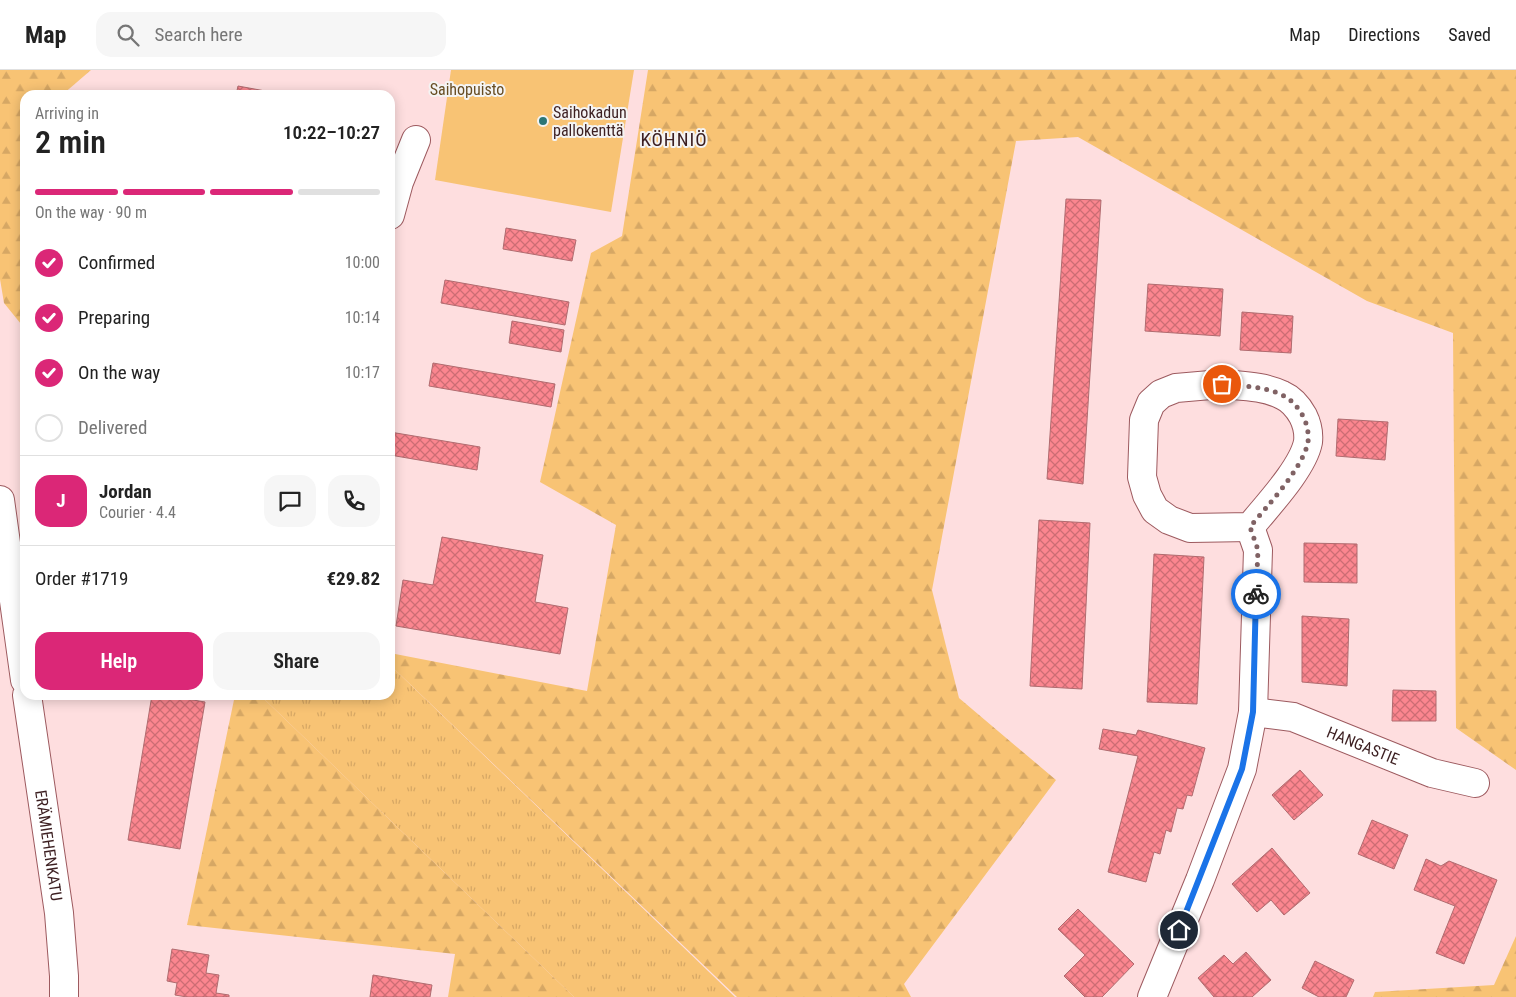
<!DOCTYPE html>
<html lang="en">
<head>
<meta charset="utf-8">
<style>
	:root { --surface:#fff; --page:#f6f6f6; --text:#222; --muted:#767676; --line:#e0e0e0; --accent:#db2777 }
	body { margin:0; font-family:"Roboto Condensed",sans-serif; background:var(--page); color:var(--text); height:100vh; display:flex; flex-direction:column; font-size:19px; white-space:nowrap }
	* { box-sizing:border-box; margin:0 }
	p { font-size:16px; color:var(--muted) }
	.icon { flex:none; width:28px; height:28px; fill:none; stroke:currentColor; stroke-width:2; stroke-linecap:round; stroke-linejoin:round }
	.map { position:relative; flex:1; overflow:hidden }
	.drawer { position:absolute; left:20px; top:20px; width:375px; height:610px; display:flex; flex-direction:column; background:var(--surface); border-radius:15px; box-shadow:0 2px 12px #0003 }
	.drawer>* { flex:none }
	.pin { position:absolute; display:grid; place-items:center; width:42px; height:42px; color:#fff; margin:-21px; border:2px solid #fff; border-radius:50%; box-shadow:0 1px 5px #0007 }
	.courier { position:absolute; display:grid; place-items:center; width:50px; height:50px; margin:-25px; border:4px solid #1a73e8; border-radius:50%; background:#fff; color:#222; box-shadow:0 1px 6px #0007 }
	.overview em { font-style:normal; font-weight:600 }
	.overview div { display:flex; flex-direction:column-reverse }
	.overview { display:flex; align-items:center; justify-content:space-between; height:85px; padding:0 15px }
	h1 { font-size:32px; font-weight:600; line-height:38px }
	.bar { display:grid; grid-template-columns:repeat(4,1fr); gap:8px 5px; align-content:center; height:60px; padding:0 15px }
	.bar i { height:6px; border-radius:4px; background:var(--line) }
	.bar .selected { background:var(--accent) }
	.bar p { grid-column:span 4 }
	.line { display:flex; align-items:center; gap:12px; padding:0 15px; border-top:1px solid var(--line) }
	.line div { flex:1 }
	.round { display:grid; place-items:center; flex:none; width:52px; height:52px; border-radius:15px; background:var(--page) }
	ol { padding:0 15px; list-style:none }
	li { display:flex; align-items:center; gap:15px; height:55px }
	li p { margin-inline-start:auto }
	li .icon { padding:5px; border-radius:50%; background:var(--accent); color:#fff; stroke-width:4 }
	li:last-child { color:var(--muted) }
	li i { width:28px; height:28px; border:2px solid var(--line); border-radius:50% }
	.button { display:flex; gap:10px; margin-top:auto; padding:10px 15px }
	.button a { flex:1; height:58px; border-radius:15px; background:var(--accent); color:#fff; font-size:20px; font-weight:600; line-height:58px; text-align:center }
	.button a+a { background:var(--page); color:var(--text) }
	header { display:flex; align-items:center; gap:30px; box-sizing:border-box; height:70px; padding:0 25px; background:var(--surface); border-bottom:1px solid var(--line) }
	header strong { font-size:24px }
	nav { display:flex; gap:28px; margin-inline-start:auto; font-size:18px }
	.search { width:350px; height:45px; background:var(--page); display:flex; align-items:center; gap:12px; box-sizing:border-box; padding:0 18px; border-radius:15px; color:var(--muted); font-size:19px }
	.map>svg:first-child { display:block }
	.grass { fill:url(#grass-tufts) }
	.forest { fill:url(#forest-firs) }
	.park { fill:#f8c374 }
	.building { fill:url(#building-cross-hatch); stroke:#b06b6f }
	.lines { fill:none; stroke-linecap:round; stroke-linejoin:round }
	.minor-casing { stroke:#9d5a5f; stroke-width:30 }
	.minor { stroke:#fff; stroke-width:28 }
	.done { stroke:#806264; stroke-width:5; stroke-dasharray:0 9 }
	.route { stroke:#1a73e8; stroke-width:6 }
	.poi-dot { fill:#2c7676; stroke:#f4f4f4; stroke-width:2 }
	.labels { text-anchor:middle; stroke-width:4; stroke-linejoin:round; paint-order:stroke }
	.park-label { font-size:16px; fill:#684d23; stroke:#f4f4f4 }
	.poi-label { font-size:16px; fill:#3c1f21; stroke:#f4f4f4; text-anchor:start }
	.street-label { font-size:16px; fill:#3c1f21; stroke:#f4f4f4 }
	.quarter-label { font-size:19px; letter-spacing:1px; fill:#3c1f21; stroke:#f4f4f4 }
</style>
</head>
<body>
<header>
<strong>Map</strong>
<div class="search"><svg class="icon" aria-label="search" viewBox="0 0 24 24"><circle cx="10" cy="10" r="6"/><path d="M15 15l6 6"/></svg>Search here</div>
<nav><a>Map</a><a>Directions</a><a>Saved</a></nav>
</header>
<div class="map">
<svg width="1516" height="927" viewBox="0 0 1516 927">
	<defs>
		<pattern id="grass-tufts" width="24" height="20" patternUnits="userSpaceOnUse" patternTransform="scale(1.25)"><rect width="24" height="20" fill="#f8c374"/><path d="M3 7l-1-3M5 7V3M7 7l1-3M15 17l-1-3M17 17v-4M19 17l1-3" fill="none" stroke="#d6a764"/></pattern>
		<pattern id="forest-firs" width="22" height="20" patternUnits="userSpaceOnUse" patternTransform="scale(1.25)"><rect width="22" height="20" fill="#f8c374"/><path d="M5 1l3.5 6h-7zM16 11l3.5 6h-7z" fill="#d6a764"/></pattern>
		<pattern id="building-cross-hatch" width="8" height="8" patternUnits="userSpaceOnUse" patternTransform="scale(1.25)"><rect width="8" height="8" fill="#fb868f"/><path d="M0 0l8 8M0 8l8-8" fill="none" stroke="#cc6d74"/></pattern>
	</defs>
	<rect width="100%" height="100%" fill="#fededf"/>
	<path class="grass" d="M390,595L735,927H574L260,625H390Z"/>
	<path class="forest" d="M0,0H91L62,25H25V259L4,233L0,209Z
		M648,0H1516V700L1456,658L1453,263L1367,231L1078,67L1016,71L932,520L959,628L1056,710L904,914L911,927H737L390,595V583L587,621L616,455L540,412L591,183L622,166Z
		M235,625H260L574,927H448L455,884L187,855Z
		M1516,866V927H1373L1375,922L1494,915Z"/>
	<path class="park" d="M451,0H634L611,142L435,110Z"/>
	<path class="building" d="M238,16L287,25H236Z
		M1066,129L1101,130L1083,414L1047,409Z
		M506,158L576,170L572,191L503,179Z
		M445,210L569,232L565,255L441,233Z
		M1148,214L1223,219L1220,266L1145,261Z
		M1242,242L1293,246L1291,283L1240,280Z
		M512,251L564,260L561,282L509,273Z
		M433,293L555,314L551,337L429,316Z
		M1338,349L1388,352L1385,390L1336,386Z
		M390,362L480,377L477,400L390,385Z
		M1039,450L1090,453L1082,619L1030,616Z
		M442,467L543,485L535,532L568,538L560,584L396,556L403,510L433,515Z
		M1304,473L1357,474V513L1304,512Z
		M1154,484L1204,487L1197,634L1147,632Z
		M1302,546L1349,549L1347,616L1302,612Z
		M1393,620L1436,621V651H1392Z
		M152,625H163L205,632L180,779L128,770Z
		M1103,659L1136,665L1138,660L1205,678L1192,726L1187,725L1183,739L1177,738L1171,762L1166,760L1160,784L1154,782L1146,812L1108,802L1138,686L1099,679Z
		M1300,700L1323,725L1294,750L1272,725Z
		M1372,750L1408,765L1394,799L1358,784Z
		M1272,778L1310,823L1284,845L1271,830L1257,842L1232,814Z
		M1426,789L1441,796L1449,791L1497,810L1464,894L1436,883L1455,836L1414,820Z
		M1078,839L1134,894L1102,927H1085L1064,906L1085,885L1058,859Z
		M172,879L209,885L206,903L219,905L216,923L229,925V927H187L175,925L177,913L167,911Z
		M1246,882L1271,910L1252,927H1214L1198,908L1224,885L1233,894Z
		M1315,891L1354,910L1346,927H1319L1302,918Z
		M373,905L432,915L430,927H370Z"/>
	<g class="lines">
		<defs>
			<g id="minor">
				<path d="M390,145L399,112L416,70"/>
				<path d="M1222,314C1241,316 1264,316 1282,325C1291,329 1298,337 1303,346C1307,354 1309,363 1308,372C1303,398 1267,436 1250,457L1190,458L1169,450L1155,440L1147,425L1142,407L1144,350L1151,333L1161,324L1176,318Z"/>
				<path d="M0,430L25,610"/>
				<path id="s1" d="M27,625L59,843L64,906V927"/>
				<path id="s2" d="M1253,642L1293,647L1432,703L1475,713"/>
				<path d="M1152,927L1200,810L1242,699L1253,642L1258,480L1250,457"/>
			</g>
		</defs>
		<use href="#minor" class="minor-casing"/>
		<use href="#minor" class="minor"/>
	</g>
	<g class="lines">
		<path class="done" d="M1222,314C1241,316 1264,316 1282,325C1291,329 1298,337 1303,346C1307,354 1309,363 1308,372C1303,398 1267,436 1250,457L1258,480L1256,524"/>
		<path class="route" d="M1179,860L1242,699L1253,642L1256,524"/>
	</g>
	<circle class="poi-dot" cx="543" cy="51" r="5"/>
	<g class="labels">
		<g class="park-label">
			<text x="467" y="25">Saihopuisto</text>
		</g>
		<g class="poi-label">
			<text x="553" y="48">Saihokadun<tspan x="553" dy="18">pallokenttä</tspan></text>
		</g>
		<g class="street-label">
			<text dy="6" stroke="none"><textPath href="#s2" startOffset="116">HANGASTIE</textPath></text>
			<text dy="6" stroke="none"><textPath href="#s1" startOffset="152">ERÄMIEHENKATU</textPath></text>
		</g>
		<g class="quarter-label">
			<text x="674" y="76">KÖHNIÖ</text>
		</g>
	</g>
</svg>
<div class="pin" style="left:1222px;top:314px;background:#ea580c"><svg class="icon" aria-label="bag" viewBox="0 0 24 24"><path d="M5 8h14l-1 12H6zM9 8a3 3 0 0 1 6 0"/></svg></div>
<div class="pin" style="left:1179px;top:860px;background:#1f2937"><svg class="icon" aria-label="home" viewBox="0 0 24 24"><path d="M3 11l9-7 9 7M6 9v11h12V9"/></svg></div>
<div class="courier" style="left:1256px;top:524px"><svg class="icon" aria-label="bike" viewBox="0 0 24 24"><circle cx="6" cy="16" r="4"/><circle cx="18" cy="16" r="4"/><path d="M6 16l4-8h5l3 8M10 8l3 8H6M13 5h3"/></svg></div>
<section class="drawer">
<div class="overview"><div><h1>2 min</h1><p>Arriving in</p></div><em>10:22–10:27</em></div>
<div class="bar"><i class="selected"></i><i class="selected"></i><i class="selected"></i><i></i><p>On the way · 90 m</p></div>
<ol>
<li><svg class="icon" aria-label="check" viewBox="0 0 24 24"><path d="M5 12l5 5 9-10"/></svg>Confirmed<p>10:00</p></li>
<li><svg class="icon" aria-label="check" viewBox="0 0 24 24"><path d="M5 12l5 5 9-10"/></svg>Preparing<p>10:14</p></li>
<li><svg class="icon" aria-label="check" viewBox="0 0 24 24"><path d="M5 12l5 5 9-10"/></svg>On the way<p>10:17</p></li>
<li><i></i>Delivered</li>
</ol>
<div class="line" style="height:90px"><b class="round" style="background:var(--accent);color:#fff">J</b><div><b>Jordan</b><p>Courier · 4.4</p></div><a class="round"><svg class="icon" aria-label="chat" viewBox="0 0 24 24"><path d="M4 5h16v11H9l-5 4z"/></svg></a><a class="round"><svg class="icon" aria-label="phone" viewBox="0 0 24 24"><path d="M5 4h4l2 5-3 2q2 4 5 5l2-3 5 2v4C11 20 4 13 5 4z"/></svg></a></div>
<div class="line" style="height:65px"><div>Order #1719</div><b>€29.82</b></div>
<div class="button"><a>Help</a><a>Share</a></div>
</section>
</div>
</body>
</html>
